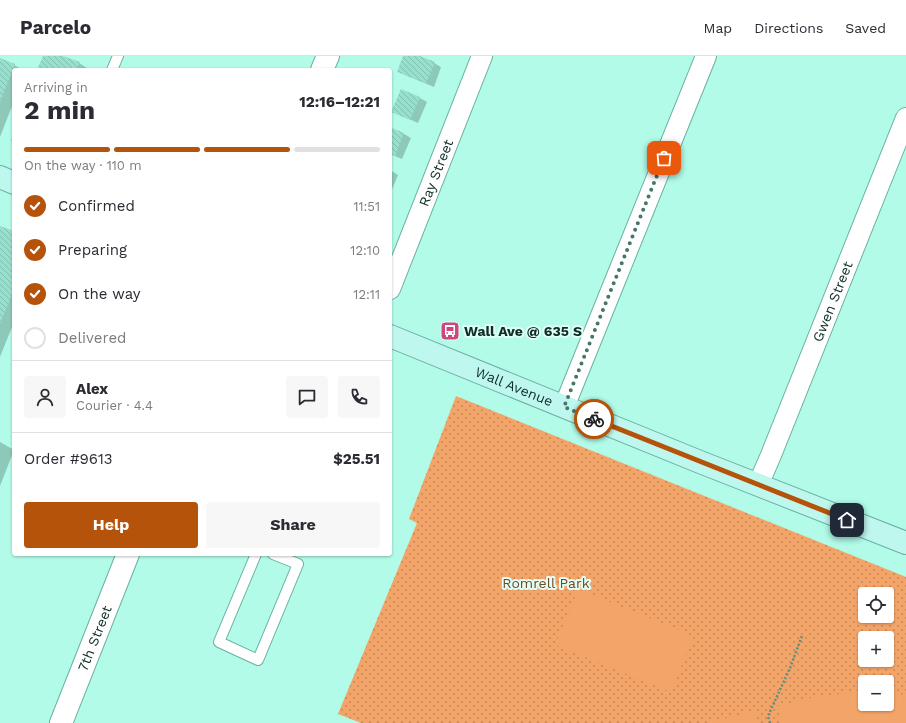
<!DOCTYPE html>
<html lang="en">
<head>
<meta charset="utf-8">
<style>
	:root { --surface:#fff; --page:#f7f7f7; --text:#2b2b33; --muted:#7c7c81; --line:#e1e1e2; --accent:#b45309 }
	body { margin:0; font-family:"Work Sans",sans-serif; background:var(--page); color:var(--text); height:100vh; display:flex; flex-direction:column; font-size:15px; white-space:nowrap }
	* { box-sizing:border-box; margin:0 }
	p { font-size:13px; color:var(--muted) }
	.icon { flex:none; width:22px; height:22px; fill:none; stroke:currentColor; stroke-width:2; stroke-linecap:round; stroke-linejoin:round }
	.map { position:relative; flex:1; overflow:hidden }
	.drawer { position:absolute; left:12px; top:12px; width:380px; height:488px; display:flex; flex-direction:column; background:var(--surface); border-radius:4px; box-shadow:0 1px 3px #0004 }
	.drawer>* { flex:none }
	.buttons { position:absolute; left:858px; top:531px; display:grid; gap:8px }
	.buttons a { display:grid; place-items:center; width:36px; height:36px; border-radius:4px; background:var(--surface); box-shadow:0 1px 3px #0004; font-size:20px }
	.pin { position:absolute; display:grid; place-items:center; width:34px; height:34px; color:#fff; margin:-17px; border-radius:8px; box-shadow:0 2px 6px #0006 }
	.courier { position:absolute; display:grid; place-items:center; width:40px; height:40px; margin:-20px; border:3px solid #b45309; border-radius:50%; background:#fff; color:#222; box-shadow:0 1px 5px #0007 }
	.head em { font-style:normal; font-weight:700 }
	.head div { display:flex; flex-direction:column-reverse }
	.head { display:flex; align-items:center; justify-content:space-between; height:68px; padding:0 12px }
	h1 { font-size:26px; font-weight:700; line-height:30px }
	.bar { display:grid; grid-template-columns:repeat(4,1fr); gap:6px 4px; align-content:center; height:48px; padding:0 12px }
	.bar i { height:5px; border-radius:3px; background:var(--line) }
	.bar .selected { background:var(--accent) }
	.bar p { grid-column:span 4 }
	.line { display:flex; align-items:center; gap:10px; padding:0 12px; border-top:1px solid var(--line) }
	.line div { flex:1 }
	.round { display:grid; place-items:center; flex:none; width:42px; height:42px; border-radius:4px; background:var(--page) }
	ol { padding:0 12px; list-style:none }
	li { display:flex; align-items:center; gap:12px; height:44px }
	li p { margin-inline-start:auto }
	li .icon { padding:4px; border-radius:50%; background:var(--accent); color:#fff; stroke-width:4 }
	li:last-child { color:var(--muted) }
	li i { width:22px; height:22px; border:2px solid var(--line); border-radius:50% }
	.cta { display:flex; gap:8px; margin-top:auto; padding:8px 12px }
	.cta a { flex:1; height:46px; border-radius:4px; background:var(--accent); color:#fff; font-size:16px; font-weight:700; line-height:46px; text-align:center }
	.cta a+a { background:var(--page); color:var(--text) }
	header { display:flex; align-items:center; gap:24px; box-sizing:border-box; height:56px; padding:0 20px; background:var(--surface); border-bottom:1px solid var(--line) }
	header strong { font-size:19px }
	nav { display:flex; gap:22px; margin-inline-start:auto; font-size:14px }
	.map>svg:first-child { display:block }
	.grass { fill:url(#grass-dots); fill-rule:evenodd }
	.pitch { fill:#f3a468 }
	.shadow { fill:#0003 }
	.building { fill:url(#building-back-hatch) }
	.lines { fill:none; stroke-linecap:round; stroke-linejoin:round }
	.service-casing { stroke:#69b1a0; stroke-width:12 }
	.minor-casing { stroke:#69b1a0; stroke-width:22 }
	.tertiary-casing { stroke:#69b1a0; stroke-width:24 }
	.secondary-casing { stroke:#69b1a0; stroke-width:24 }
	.path { stroke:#5c8f83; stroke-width:2.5; stroke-dasharray:2 2; stroke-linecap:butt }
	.service { stroke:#fff; stroke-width:10 }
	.minor { stroke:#fff; stroke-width:20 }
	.tertiary { stroke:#fff; stroke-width:22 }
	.secondary { stroke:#bef7ed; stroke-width:22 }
	.done { stroke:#48756b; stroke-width:4; stroke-dasharray:0 7.2 }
	.route { stroke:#b45309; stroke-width:5 }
	.labels { text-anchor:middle; stroke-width:4; stroke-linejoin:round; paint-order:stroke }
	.street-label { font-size:14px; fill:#0f2d27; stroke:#e1fef6 }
	.poi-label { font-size:14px; font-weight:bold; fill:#0f2d27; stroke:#e1fef6; text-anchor:start }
	.park-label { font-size:14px; fill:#744725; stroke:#e1fef6 }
</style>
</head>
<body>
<header>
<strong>Parcelo</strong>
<nav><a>Map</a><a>Directions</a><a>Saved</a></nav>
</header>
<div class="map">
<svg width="906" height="667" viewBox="0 0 906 667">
	<defs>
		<pattern id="grass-dots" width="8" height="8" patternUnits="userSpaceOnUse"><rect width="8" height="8" fill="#f3a468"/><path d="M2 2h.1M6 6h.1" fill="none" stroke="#c38656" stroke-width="1.8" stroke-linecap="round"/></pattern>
		<pattern id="building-back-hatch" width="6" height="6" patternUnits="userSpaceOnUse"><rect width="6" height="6" fill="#97e0ce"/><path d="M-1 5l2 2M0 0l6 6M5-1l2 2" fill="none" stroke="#81c0b1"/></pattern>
	</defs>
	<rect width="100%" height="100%" fill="#b1fbe8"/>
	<path class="grass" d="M456,340L906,521V667H361L338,658L417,467L409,463ZM865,538H887V560H865ZM865,582H887V604H865ZM865,626H887V648H865Z"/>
	<path class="pitch" d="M578,533L694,580L671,636L555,589Z
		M865,635V648H887V636L906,639V667H782L777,650L814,641Z
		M755,655L757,667H706Z"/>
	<path class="shadow" d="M44,0H60L79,7L90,14H39Z
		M404,0H418L434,7L441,11L434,31L405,19L398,15Z
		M0,3L14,9L23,14H14V45L0,81Z
		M420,42L427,46L418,67L400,59Z
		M390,72L404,78L411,82L402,103L390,98Z
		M14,78V86L11,85Z
		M390,114L398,119L390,138Z
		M0,171L14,176V266L0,301Z
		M0,386L14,394L0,430Z"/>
	<path class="building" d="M43,0H63L80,6L76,14H37Z
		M403,0H420L435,6L426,27L397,16Z
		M0,2L15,8L0,46Z
		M401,33L420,41L410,64L391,56Z
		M390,71L404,77L395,100L390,98Z
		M0,170L14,175V233L0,268Z"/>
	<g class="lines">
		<defs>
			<path id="service" d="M112,14L118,0
				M256,498L219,586L258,604L298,508L273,498"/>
			<g id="minor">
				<path id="s1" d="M390,233L482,0"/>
				<path d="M564,351L706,0"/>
				<path id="s2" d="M758,429L771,399L906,62"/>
			</g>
			<g id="tertiary">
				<path d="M322,14L328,0"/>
				<path id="s3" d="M61,667L128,498"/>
			</g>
			<g id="secondary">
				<path d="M0,121L14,127"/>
				<path id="s4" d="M390,280L700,406L906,487"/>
			</g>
		</defs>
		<use href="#service" class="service-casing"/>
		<use href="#minor" class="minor-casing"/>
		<use href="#tertiary" class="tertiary-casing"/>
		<use href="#secondary" class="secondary-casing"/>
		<path class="path" d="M770,667L768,660L790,612L802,580"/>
		<use href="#service" class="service"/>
		<use href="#minor" class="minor"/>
		<use href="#tertiary" class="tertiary"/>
		<use href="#secondary" class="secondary"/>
	</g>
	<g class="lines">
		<path class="done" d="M594,363L564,351L664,102"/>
		<path class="route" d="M594,363L847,464"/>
	</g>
	<defs>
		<symbol id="bus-square" viewBox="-11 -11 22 22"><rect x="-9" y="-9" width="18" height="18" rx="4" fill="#cd4581" stroke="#e1fef6"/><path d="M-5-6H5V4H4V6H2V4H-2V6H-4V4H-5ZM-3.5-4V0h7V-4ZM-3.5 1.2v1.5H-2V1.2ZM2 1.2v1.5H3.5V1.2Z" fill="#fff"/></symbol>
	</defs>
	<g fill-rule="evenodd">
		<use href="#bus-square" x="439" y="264" width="22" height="22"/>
	</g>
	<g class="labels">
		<g class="street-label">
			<text dy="5" stroke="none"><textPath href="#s1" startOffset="125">Ray Street</textPath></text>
			<text dy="5" stroke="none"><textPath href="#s2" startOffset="198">Gwen Street</textPath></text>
			<text dy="5" stroke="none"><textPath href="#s4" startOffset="134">Wall Avenue</textPath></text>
			<text dy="5" stroke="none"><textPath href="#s3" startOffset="91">7th Street</textPath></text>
		</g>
		<g class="poi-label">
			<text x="464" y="280">Wall Ave @ 635 S</text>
		</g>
		<g class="park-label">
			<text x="546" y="532">Romrell Park</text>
		</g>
	</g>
</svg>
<div class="buttons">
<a><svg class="icon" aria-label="locate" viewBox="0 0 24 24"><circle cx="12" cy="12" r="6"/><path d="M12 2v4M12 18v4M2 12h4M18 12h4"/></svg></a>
<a>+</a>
<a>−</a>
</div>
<div class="pin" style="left:664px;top:102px;background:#ea580c"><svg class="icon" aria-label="bag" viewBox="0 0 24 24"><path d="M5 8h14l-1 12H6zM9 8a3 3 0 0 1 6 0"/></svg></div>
<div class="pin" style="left:847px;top:464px;background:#1f2937"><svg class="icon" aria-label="home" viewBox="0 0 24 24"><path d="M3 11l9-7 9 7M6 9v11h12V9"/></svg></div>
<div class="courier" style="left:594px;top:363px"><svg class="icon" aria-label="bike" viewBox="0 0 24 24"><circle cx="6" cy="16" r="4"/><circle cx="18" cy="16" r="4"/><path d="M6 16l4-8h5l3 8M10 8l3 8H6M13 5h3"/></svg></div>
<section class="drawer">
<div class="head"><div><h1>2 min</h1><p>Arriving in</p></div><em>12:16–12:21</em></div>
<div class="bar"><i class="selected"></i><i class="selected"></i><i class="selected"></i><i></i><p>On the way · 110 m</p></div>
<ol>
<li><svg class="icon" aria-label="check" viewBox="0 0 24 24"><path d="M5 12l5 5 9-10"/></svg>Confirmed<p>11:51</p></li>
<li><svg class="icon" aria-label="check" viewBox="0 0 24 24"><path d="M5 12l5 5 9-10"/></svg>Preparing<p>12:10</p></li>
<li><svg class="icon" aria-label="check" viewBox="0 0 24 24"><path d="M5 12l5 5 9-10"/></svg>On the way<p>12:11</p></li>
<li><i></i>Delivered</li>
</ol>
<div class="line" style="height:72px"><a class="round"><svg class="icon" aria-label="person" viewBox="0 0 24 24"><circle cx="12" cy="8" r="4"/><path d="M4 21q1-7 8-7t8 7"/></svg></a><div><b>Alex</b><p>Courier · 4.4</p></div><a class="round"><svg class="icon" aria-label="chat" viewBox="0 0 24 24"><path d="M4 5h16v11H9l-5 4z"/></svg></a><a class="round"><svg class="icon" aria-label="phone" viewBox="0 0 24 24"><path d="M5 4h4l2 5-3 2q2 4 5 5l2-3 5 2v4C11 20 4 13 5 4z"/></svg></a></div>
<div class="line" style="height:52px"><div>Order #9613</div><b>$25.51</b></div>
<div class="cta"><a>Help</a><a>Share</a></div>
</section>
</div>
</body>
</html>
